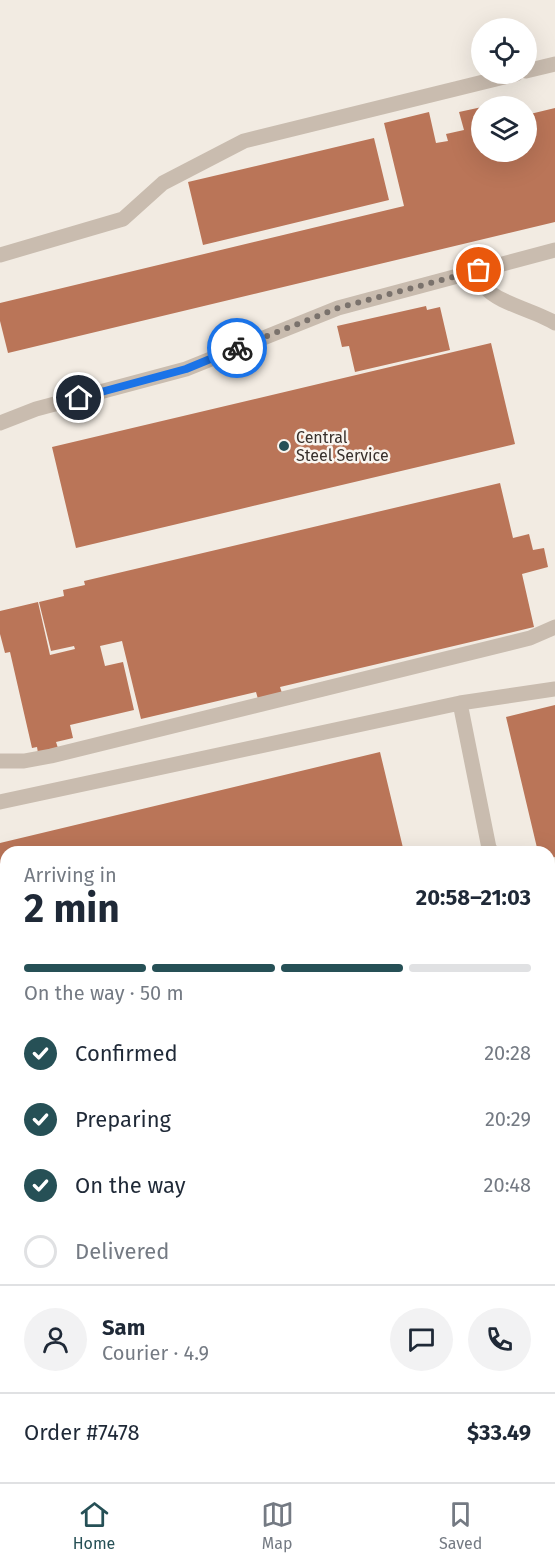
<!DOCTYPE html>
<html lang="en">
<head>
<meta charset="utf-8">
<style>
	:root { --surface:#fff; --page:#f2f2f3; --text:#1f2937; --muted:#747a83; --line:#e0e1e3; --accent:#265056 }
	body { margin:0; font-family:"Fira Sans",sans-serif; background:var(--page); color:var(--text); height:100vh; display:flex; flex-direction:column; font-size:22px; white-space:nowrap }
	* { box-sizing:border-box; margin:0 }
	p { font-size:20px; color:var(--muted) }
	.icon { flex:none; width:33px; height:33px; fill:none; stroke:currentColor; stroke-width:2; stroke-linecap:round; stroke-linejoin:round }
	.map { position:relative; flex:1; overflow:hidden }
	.panel { position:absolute; left:0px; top:846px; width:555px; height:636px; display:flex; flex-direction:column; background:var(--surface); border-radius:18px 18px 0 0; box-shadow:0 6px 24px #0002 }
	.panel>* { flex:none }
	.tools { position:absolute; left:471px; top:18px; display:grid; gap:12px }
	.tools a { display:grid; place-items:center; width:66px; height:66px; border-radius:50%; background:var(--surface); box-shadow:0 6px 24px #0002; font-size:30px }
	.pin { position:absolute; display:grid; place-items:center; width:51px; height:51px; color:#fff; margin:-26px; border:3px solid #fff; border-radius:50%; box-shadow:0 2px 6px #0007 }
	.courier { position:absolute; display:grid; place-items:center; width:60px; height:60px; margin:-30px; border:4px solid #1a73e8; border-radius:50%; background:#fff; color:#222; box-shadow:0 2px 8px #0007 }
	.head em { font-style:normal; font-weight:700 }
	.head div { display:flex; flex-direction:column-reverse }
	.head { display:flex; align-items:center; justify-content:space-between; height:102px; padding:0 24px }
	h1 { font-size:39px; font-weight:700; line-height:45px }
	.bar { display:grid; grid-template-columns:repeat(4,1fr); gap:9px 6px; align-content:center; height:72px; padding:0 24px }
	.bar i { height:8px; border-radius:4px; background:var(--line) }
	.bar .on { background:var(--accent) }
	.bar p { grid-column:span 4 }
	.line { display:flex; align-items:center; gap:15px; padding:0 24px; border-top:2px solid var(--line) }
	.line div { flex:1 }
	.round { display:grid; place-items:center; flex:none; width:63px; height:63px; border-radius:32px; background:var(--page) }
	ol { padding:0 24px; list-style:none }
	li { display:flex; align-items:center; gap:18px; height:66px }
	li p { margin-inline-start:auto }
	li .icon { padding:6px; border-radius:50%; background:var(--accent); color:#fff; stroke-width:4 }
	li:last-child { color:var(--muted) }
	li i { width:33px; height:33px; border:3px solid var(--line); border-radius:50% }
	.dock { display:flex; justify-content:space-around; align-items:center; height:84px; border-top:2px solid var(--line); background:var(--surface); font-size:16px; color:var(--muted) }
	.dock a { display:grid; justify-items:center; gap:3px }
	.dock .on { color:var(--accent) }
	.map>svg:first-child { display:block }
	.green { fill:#b5bfa3 }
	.water { fill:#84a8ac }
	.building { fill:#ba7558 }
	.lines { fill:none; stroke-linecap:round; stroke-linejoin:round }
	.minor { stroke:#c9bcaf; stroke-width:15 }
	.done { stroke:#7a726c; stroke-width:6; stroke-dasharray:0 10.8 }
	.route { stroke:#1a73e8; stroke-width:8 }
	.poi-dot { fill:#265056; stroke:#f9f5ef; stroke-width:2 }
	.labels { text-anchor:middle; stroke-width:5; stroke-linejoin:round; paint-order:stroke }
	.poi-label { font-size:16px; fill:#39312c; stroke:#f9f5ef; text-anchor:start }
</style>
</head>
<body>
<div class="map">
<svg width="555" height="1482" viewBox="0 0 555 1482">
	<rect width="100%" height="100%" fill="#f2ebe2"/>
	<path class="green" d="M555,1016V1294L549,1292V1022Z
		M549,1347L555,1349V1482H420L418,1476H549Z"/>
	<path class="water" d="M555,1046V1111L549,1122V1137V1054Z
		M549,1168L555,1181V1259L549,1246Z
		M555,1332L553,1482H513L515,1476H549V1358Z"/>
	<path class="building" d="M511,100L513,106H485Z
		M482,107V152H526V115L555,108V222L8,353L0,321V303L404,206L384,123L429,112L436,143L448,141L446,134L464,130L459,112Z
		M374,138L389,200L203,245L188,182Z
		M426,306L427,310L440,307L450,350L355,372L349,346L342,347L337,326Z
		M491,343L515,444L76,548L52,447Z
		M500,483L513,538L529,534L533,550L544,548L548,567L522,574L534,627L280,687L282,693L258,699L256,692L141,719L122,641L100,646L105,666L123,662L134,710L70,725L73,738L56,742L58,748L38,753L37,747L32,748L10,652L5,653L0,634V611L38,602L50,655L75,649L74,646L51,651L39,602L64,596L63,590L85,585L84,581Z
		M555,705V857L549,859V852H538L506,717Z
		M380,752L404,852H6V1099H4L0,1085V843Z
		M101,1476H308L310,1482H103Z"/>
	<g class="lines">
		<path class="minor" d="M526,71L555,64
			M0,255L123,219L163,183L244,141L516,74
			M479,270C481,275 482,284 486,288C496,302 538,312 555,323
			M0,423L36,409L186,369L338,308L555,250
			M460,703L489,848L492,852
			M0,761H24L51,756L530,638L555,627
			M0,802L460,703L555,689
			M549,903L555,907
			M549,972L555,963
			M0,1164L6,1165
			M0,1294L6,1298
			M549,1320L555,1322
			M0,1460L5,1482
			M65,1476L67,1482
			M373,1476L374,1482"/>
	</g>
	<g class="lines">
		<path class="done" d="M237,348L338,308L479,270"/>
		<path class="route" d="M79,398L186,369L237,348"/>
	</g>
	<circle class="poi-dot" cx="284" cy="446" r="6"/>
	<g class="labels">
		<g class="poi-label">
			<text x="296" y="443">Central<tspan x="296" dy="18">Steel Service</tspan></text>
		</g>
	</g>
</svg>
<div class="tools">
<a><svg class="icon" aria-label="locate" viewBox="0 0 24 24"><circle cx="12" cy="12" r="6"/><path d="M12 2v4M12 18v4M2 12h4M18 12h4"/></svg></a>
<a><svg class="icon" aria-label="layers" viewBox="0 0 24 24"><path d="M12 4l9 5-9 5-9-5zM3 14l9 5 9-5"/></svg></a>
</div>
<div class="pin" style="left:479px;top:270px;background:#ea580c"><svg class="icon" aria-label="bag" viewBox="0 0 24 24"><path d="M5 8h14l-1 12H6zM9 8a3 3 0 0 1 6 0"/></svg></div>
<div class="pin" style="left:79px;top:398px;background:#1f2937"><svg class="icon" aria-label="home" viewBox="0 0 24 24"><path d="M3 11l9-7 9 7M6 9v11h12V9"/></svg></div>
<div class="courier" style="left:237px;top:348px"><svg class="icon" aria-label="bike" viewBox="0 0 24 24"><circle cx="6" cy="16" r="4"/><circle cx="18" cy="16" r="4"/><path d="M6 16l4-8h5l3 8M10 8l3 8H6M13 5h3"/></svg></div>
<section class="panel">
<div class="head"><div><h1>2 min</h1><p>Arriving in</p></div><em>20:58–21:03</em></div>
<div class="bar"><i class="on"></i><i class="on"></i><i class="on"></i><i></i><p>On the way · 50 m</p></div>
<ol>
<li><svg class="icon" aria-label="check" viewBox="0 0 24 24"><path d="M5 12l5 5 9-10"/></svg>Confirmed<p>20:28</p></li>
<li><svg class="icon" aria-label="check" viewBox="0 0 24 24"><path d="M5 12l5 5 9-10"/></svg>Preparing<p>20:29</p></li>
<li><svg class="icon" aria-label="check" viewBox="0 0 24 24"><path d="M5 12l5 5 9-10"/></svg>On the way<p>20:48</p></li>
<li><i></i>Delivered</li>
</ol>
<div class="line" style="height:108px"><a class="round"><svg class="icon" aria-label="person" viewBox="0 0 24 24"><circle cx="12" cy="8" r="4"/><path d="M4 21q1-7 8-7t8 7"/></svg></a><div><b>Sam</b><p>Courier · 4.9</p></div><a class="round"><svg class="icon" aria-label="chat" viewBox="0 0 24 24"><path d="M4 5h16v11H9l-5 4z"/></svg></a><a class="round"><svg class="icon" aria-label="phone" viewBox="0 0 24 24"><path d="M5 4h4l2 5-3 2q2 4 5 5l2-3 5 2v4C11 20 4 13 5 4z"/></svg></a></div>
<div class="line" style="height:78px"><div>Order #7478</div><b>$33.49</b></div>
</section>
</div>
<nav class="dock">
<a class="on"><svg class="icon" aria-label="home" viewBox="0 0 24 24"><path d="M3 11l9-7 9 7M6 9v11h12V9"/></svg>Home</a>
<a><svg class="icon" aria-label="map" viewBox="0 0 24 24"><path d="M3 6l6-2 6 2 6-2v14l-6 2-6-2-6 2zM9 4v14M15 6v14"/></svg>Map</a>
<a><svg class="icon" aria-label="saved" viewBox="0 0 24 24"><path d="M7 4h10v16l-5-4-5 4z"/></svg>Saved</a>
</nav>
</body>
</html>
